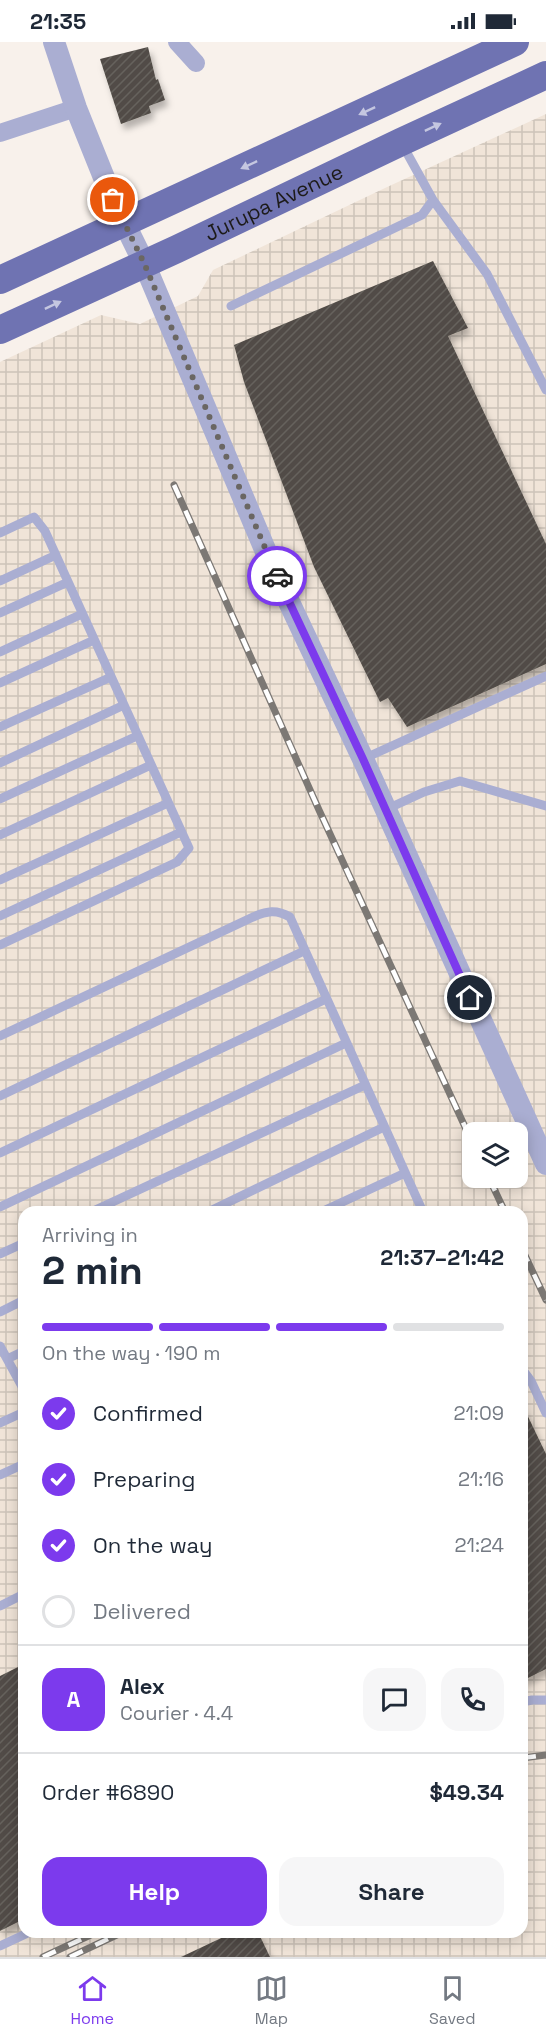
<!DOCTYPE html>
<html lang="en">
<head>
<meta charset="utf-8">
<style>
	:root { --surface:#fff; --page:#f6f6f7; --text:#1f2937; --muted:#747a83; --line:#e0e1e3; --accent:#7c3aed }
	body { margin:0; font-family:"Space Grotesk",sans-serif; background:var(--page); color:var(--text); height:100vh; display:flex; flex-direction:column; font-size:22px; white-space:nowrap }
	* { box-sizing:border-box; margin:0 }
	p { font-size:20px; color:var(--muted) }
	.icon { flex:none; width:33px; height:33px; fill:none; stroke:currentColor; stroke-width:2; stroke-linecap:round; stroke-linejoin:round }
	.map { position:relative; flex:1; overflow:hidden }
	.side { position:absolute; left:18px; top:1164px; width:510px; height:732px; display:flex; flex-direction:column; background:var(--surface); border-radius:18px; box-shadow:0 3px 15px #0003 }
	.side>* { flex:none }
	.tools { position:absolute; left:462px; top:1080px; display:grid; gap:12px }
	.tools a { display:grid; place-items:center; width:66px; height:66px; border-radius:12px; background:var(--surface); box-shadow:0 3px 15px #0003; font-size:30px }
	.pin { position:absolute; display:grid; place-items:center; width:51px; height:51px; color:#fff; margin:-26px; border:3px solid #fff; border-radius:50%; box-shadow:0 2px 6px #0007 }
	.courier { position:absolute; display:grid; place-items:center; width:60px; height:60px; margin:-30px; border:4px solid #7c3aed; border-radius:50%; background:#fff; color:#222; box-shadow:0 2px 8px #0007 }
	.headline em { font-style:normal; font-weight:800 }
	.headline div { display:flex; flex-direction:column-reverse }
	.headline { display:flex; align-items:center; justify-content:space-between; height:102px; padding:0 24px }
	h1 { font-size:39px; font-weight:800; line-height:45px }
	.bar { display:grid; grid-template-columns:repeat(4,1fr); gap:9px 6px; align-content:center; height:72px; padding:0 24px }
	.bar i { height:8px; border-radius:4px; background:var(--line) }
	.bar .active { background:var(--accent) }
	.bar p { grid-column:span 4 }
	.line { display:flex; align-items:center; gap:15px; padding:0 24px; border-top:2px solid var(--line) }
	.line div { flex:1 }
	.round { display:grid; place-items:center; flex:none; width:63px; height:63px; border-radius:18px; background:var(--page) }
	ol { padding:0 24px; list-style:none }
	li { display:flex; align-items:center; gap:18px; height:66px }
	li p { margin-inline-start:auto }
	li .icon { padding:6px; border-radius:50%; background:var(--accent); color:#fff; stroke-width:4 }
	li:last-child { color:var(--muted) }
	li i { width:33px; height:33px; border:3px solid var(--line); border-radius:50% }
	.action { display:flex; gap:12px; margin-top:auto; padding:12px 24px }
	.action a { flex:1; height:69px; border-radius:18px; background:var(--accent); color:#fff; font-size:24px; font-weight:800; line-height:69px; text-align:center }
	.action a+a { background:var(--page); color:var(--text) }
	.status { display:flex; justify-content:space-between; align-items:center; height:42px; padding:0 30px; background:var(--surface); direction:ltr }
	.status svg { height:16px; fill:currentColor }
	.tab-bar { display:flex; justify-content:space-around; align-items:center; height:84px; border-top:2px solid var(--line); background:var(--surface); font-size:16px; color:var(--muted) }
	.tab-bar a { display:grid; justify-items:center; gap:3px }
	.tab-bar .active { color:var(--accent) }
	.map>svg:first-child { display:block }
	.industrial { fill:url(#industrial-grid); fill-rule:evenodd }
	.building { fill:url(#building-hatch); filter:url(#shadow) }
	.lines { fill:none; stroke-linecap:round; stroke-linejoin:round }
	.service { stroke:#aaaed2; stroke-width:9 }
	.minor { stroke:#aaaed2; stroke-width:18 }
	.tertiary { stroke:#aaaed2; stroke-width:22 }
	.primary { stroke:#6f73b2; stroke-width:28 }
	.rail-casing { stroke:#7c7874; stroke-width:7 }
	.rail { stroke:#fff; stroke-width:4.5; stroke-dasharray:14; stroke-linecap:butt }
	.oneway { fill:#c5c7e0 }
	.done { stroke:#6a6662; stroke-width:6; stroke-dasharray:0 10.8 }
	.route { stroke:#7c3aed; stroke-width:8 }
	.labels { text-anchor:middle; stroke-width:6; stroke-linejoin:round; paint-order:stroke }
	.street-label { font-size:21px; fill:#1d1b19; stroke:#fff }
</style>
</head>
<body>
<div class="status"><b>21:35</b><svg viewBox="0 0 49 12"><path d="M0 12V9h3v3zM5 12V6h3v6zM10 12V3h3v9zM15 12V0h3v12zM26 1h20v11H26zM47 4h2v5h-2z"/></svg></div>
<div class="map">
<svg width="546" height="1915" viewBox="0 0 546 1915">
	<defs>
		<pattern id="industrial-grid" width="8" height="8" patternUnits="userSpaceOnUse" patternTransform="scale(1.5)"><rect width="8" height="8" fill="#f0e4d8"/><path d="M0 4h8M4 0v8" fill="none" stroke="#cdc3b9"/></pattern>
		<pattern id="building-hatch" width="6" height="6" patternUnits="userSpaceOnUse" patternTransform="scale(1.5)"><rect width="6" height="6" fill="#514c46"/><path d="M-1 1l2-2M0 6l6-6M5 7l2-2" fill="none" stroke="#66625d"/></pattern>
		<filter id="shadow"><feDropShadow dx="3.5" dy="6" stdDeviation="3" flood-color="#0004"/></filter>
	</defs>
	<rect width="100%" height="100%" fill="#f8f1eb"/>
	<path class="industrial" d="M546,72V1915H0V320L101,273L140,282L198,254L213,228L385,146ZM472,1090H518V1136H472ZM24,1170H522V1890H24Z"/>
	<path class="building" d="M148,5L156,38L158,37L165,58L149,64L151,71L121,82L100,17Z
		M433,219L468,286L448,294L546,502V622L407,685L388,656L380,660L314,525L244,340L234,303Z
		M522,1362L546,1412V1627L522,1639Z
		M24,1622V1877L0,1889V1634Z
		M234,1890H258L270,1915H181Z"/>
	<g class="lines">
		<path class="service" d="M433,158L487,232L546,348
			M231,264L422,173L433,158L402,102
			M0,491L34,475L45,489L189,806L177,820L0,903
			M0,539L56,513
			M0,571L68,540
			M0,610L82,572
			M0,641L94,598
			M0,685L111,635
			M363,717L546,634
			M0,721L124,663
			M0,757L137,694
			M387,767L424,750L460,739L546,764
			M0,793L151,723
			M0,838L168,761
			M0,874L181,790
			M0,994L253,875C267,869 276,867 290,875L423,1170
			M0,1054L304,909
			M0,1111L326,957
			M0,1165L346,1001
			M91,1170L365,1043
			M208,1170L384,1085
			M321,1170L405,1131
			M0,1212L24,1201
			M0,1270L24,1258
			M0,1304L24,1348
			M7,1317L24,1309
			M522,1327L531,1339L546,1371
			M0,1381L24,1370
			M0,1433L24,1422
			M0,1564L24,1552
			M522,1660L532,1658H546
			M0,1904L30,1890"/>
		<path class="minor" d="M177,0L196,21
			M0,91L76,66"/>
		<path class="tertiary" d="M54,0L76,66L113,158L144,221L272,524L363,717L546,1122"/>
		<g class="primary">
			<path d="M0,238L515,0"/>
			<path id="s1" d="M0,288L177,207L401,100L546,33"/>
		</g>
		<defs>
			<path id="rail" d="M174,443L319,768L472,1100
				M489,1136L505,1170
				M522,1207L546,1258
				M522,1716L546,1713
				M43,1915L97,1890
				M70,1915L123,1890"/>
		</defs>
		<use href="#rail" class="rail-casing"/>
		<use href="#rail" class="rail"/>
	</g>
	<defs><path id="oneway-solid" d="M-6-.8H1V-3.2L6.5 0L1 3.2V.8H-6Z" transform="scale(1.5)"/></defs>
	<g class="oneway">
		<use href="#oneway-solid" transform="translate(367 69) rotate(155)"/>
		<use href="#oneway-solid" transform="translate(433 85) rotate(-25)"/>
		<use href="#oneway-solid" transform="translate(249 123) rotate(155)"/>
		<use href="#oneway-solid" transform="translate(53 263) rotate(-25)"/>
	</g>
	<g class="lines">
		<path class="done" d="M113,158L144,221L277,534"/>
		<path class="route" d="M277,534L363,717L470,956"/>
	</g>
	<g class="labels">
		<g class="street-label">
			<text dy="7" stroke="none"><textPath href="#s1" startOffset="302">Jurupa Avenue</textPath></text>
		</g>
	</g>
</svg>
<div class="tools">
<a><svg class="icon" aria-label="layers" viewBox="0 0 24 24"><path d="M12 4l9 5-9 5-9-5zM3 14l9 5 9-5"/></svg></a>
</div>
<div class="pin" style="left:113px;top:158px;background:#ea580c"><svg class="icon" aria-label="bag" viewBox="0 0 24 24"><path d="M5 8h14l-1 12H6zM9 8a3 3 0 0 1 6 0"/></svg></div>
<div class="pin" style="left:470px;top:956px;background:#1f2937"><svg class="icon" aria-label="home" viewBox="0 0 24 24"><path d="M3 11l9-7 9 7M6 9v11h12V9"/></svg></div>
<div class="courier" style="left:277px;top:534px"><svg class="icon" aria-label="car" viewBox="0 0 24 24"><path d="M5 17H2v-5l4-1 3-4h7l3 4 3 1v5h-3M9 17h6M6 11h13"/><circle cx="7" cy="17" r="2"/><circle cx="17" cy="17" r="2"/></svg></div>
<section class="side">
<div class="headline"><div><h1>2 min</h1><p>Arriving in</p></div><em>21:37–21:42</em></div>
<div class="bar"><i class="active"></i><i class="active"></i><i class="active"></i><i></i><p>On the way · 190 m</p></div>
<ol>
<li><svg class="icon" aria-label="check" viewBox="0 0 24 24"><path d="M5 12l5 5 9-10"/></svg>Confirmed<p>21:09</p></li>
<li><svg class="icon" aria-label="check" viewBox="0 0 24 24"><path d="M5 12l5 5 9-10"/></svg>Preparing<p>21:16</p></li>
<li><svg class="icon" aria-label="check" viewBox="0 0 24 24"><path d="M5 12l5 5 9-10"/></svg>On the way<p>21:24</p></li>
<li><i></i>Delivered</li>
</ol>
<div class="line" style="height:108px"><b class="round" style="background:var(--accent);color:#fff">A</b><div><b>Alex</b><p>Courier · 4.4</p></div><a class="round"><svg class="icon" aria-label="chat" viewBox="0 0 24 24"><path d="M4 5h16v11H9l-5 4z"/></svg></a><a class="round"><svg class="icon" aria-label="phone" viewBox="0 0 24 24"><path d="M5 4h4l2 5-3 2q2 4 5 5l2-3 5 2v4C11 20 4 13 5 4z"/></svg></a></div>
<div class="line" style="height:78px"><div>Order #6890</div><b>$49.34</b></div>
<div class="action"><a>Help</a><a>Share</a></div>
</section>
</div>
<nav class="tab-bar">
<a class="active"><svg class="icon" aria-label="home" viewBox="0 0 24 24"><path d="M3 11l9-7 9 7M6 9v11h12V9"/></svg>Home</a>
<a><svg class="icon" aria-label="map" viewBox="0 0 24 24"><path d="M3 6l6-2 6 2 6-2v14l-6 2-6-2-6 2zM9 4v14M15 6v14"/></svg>Map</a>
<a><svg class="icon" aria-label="saved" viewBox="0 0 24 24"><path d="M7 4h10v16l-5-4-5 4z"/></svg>Saved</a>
</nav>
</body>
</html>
